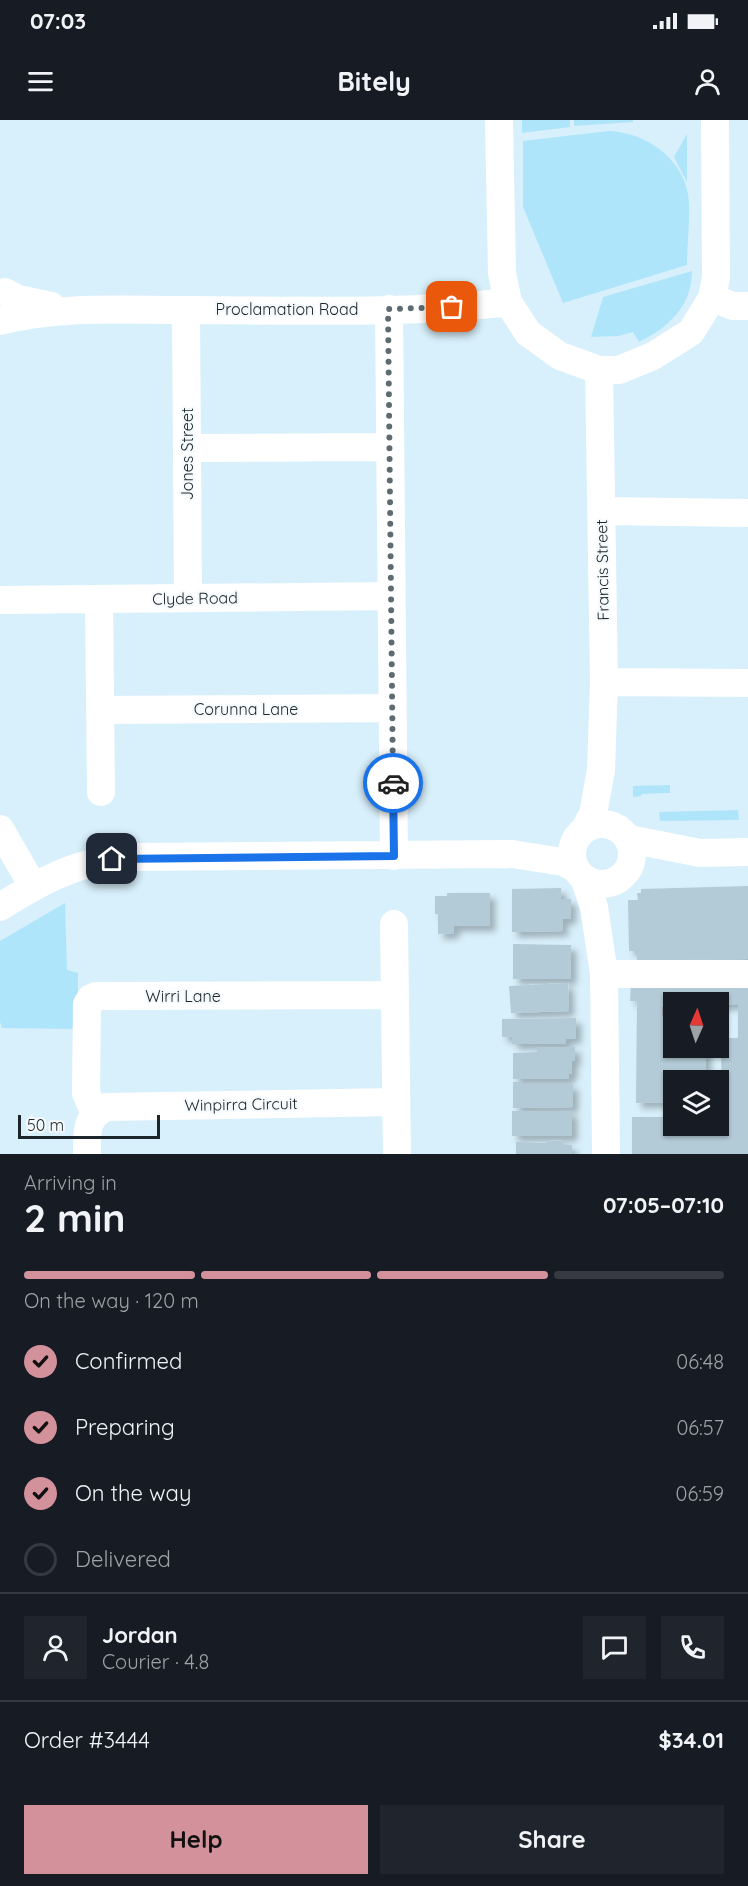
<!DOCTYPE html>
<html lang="en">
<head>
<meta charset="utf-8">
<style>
	:root { --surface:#171b24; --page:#20242c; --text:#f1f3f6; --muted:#9ea1a6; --line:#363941; --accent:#d2919b }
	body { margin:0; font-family:Quicksand,sans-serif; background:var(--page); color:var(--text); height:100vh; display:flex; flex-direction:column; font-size:22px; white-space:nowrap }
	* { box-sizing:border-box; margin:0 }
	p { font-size:20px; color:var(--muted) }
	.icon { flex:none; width:33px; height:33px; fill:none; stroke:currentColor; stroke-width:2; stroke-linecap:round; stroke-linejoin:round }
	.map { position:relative; height:1034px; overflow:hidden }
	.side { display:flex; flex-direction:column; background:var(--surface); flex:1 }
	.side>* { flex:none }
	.needle { width:39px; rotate:3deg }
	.controls { position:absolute; left:663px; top:872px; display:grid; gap:12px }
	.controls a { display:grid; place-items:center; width:66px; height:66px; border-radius:0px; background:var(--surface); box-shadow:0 2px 4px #0004; font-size:30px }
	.scale { position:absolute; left:18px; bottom:15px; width:142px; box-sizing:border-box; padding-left:6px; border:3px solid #1c2529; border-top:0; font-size:16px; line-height:21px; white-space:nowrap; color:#1c2529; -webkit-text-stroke:4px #f5fafc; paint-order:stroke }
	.pin { position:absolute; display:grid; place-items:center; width:51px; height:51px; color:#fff; margin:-26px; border-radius:12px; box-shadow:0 3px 9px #0006 }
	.courier { position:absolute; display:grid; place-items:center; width:60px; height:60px; margin:-30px; border:4px solid #1a73e8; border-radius:50%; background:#fff; color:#222; box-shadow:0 2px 8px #0007 }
	.headline em { font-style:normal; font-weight:700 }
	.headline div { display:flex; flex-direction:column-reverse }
	.headline { display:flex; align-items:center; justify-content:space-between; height:102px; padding:0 24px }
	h1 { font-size:39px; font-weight:700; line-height:45px }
	.bar { display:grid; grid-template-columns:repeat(4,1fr); gap:9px 6px; align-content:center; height:72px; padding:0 24px }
	.bar i { height:8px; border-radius:4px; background:var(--line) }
	.bar .on { background:var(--accent) }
	.bar p { grid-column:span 4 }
	.line { display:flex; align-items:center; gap:15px; padding:0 24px; border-top:2px solid var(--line) }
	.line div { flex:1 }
	.round { display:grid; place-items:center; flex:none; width:63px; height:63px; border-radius:0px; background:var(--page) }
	ol { padding:0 24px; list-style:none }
	li { display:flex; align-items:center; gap:18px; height:66px }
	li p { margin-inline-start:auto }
	li .icon { padding:6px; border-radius:50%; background:var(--accent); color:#111; stroke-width:4 }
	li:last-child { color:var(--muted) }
	li i { width:33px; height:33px; border:3px solid var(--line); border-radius:50% }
	.action { display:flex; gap:12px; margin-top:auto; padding:12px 24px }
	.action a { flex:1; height:69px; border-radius:0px; background:var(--accent); color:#111; font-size:24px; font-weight:700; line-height:69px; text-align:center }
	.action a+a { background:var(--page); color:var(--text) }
	.status { display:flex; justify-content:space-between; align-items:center; height:42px; padding:0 30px; background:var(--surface); direction:ltr }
	.status svg { height:16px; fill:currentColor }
	header { display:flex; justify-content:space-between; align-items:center; height:78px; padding:0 24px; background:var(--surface); font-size:27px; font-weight:700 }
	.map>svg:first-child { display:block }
	.green { fill:#afe5fb }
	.building { fill:#b3cbd6; filter:url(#shadow) }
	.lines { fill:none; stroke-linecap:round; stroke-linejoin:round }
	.minor { stroke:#fff; stroke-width:28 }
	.done { stroke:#5e6c72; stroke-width:6; stroke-dasharray:0 10.8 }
	.route { stroke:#1a73e8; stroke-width:8 }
	.labels { text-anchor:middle; stroke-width:4.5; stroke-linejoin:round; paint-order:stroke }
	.street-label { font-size:16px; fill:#1c2529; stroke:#f5fafc }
</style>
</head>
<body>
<div class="status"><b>07:03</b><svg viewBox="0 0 49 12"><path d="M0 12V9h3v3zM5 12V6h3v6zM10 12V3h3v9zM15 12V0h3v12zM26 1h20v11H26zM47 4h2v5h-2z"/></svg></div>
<header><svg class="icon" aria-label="menu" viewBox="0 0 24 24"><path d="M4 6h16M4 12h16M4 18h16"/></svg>Bitely<svg class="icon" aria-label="person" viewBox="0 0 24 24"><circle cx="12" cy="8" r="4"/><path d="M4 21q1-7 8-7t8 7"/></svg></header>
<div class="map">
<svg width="748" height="1034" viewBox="0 0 748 1034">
	<defs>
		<filter id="shadow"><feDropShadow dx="5.5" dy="5.5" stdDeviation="3" flood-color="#0004"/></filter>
	</defs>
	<rect width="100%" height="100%" fill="#d8f0fb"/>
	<path class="green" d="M522,0H570V7L522,13Z
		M574,0H633V2L574,6Z
		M609,11C645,13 681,36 688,74C691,92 687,125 687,145L563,183L523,87V21Z
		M687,14V62L674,37Z
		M692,151C692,186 668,208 639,222L633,212L618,216L591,217L603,177Z
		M670,665V673L641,674V676L633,677V666Z
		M738,690L739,700L660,701L659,692Z
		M65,783L67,850L78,853V909L2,908L0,902V821Z"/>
	<path class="building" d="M748,766V839L637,840V831H629L628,780H638L637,773H641V769Z
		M561,768V779H571V799H562L563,811L512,812V769Z
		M447,773H490V806H454V813L438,814V794H435V776H447Z
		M513,824L571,825V859H513Z
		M568,863L569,891L511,893L509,866Z
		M631,863L748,866V1034H632V997H671V994H674V1005H718V982H723L724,967H722L721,935H727V918H738V884L718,885V882H674V886L662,887V896H674V927H706V960H674V982L636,983L637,881H630Z
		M576,898V918L566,919V924H512V917H502V899Z
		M537,927H575V941H572V954H569V959H513V933L537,932Z
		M513,962H521V964H573V987L513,988Z
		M512,991H572V1016H512Z
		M547,1020L563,1021V1025H572V1034H516V1022L547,1023Z"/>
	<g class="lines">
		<path class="minor" d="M499,0L502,153L508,182L528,213L560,236L599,250H619L653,236L691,212L712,178L716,157L715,0
			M5,172L18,179L51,186
			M712,178L733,186H748
			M389,189L394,736
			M186,190L188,478
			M0,201C59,186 120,190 181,190C290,190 400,195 508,182
			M187,328L390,327
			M601,391L748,393
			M99,479L101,672
			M0,480L390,476
			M604,562L748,563
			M100,590L392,588
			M572 734a30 30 0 1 1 60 0a30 30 0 1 1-60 0Z
			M586,707L593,694L601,650L604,562L599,250
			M0,709L33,766
			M629,719L700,733L748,732
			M585,760L594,787L604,854L606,1034
			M0,787C41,761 76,742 125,737L512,734L563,742L573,747
			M394,804L397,1034
			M604,854H748
			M95,994L86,973L87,884L91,878L96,876L395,875
			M87,1034C87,1014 85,996 107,987L396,982"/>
	</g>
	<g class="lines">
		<path class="done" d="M393,663L388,189L452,187"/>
		<path class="route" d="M112,739L394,736L393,663"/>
	</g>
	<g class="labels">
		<g class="street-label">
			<text x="287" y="195">Proclamation Road</text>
			<text transform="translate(187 334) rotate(-90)" y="6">Jones Street</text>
			<text transform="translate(602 450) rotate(-91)" y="6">Francis Street</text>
			<text transform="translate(195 478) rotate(-1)" y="6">Clyde Road</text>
			<text x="246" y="595">Corunna Lane</text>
			<text x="183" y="882">Wirri Lane</text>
			<text transform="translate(241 984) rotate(-1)" y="6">Winpirra Circuit</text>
		</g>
	</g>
</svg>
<div class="controls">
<a><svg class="needle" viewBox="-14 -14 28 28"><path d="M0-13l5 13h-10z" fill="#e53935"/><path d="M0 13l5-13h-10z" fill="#9ea1a6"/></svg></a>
<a><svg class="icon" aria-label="layers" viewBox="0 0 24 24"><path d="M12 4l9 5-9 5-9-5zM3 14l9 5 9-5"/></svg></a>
</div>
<div class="scale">50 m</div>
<div class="pin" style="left:452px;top:187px;background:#ea580c"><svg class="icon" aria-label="bag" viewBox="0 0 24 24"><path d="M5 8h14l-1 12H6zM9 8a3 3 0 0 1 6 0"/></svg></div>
<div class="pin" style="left:112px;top:739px;background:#1f2937"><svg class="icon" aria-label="home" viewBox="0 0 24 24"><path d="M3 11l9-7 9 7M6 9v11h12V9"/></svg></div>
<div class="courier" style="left:393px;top:663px"><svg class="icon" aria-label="car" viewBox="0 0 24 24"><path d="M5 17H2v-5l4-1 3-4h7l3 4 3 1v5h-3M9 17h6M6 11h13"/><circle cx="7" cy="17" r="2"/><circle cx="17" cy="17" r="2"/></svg></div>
</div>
<section class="side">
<div class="headline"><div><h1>2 min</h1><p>Arriving in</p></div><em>07:05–07:10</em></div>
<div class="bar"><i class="on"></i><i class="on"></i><i class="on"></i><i></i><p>On the way · 120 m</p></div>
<ol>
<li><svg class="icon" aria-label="check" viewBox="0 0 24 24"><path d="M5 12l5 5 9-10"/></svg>Confirmed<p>06:48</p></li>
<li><svg class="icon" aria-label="check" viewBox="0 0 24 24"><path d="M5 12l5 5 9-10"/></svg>Preparing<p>06:57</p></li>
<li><svg class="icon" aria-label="check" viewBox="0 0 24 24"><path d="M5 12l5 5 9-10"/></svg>On the way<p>06:59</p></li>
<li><i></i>Delivered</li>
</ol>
<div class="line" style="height:108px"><a class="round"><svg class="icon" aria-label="person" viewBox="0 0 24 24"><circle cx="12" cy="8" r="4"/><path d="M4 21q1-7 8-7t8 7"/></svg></a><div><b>Jordan</b><p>Courier · 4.8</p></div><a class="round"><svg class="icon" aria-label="chat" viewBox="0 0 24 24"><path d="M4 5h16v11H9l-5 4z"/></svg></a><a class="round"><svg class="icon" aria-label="phone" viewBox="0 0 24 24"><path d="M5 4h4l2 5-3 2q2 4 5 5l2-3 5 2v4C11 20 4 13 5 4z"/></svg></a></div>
<div class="line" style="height:78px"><div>Order #3444</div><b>$34.01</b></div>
<div class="action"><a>Help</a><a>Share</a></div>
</section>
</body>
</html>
